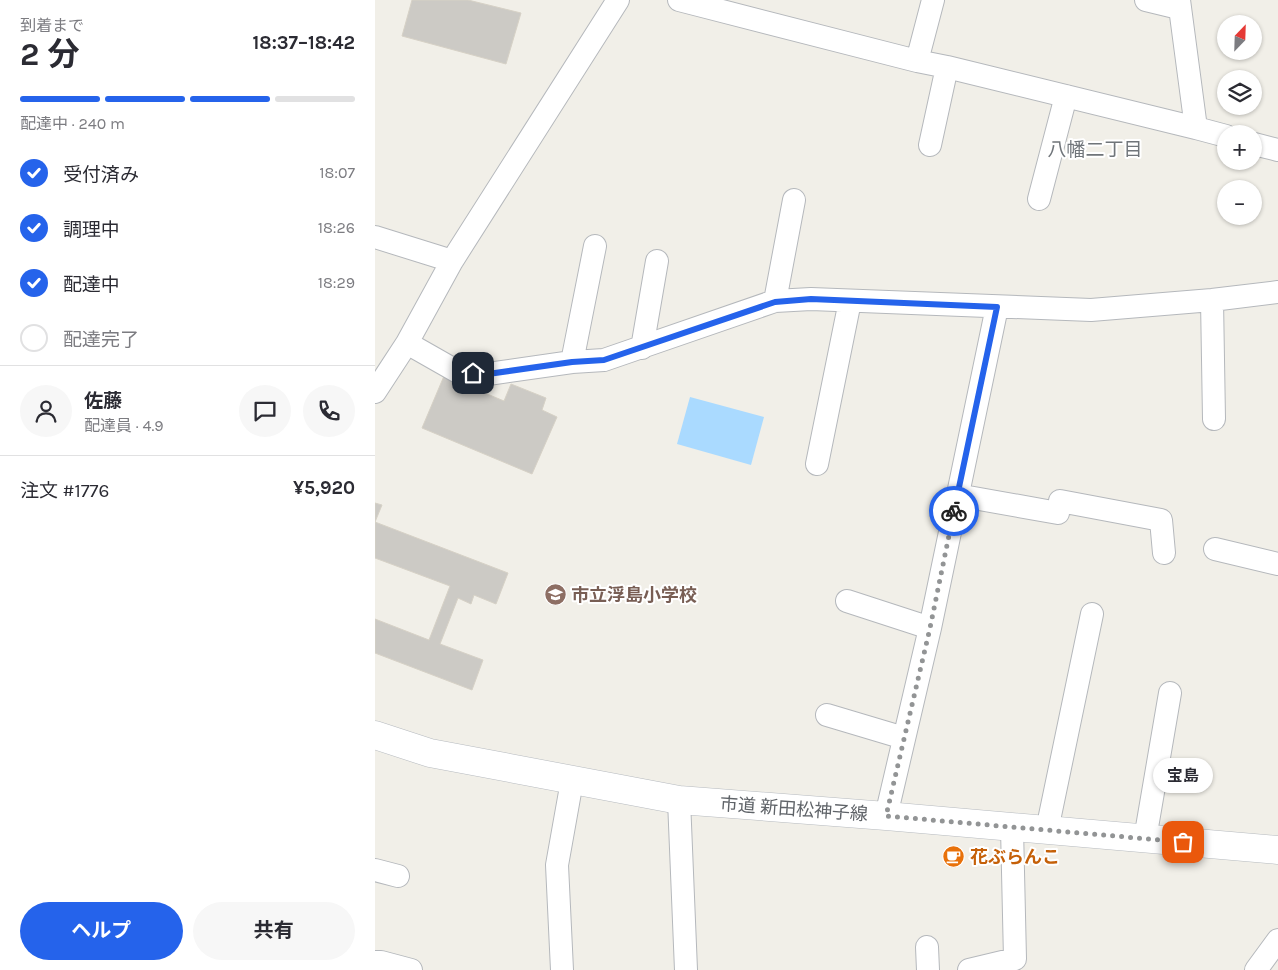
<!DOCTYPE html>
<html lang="ja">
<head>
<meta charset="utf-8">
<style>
	:root { --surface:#fff; --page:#f7f7f7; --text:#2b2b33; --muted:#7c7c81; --line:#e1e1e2; --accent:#2563eb }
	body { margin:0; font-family:Karla,"Noto Sans JP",sans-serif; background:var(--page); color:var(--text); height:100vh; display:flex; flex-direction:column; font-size:19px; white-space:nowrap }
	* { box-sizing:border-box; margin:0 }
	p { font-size:16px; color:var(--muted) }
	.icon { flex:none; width:28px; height:28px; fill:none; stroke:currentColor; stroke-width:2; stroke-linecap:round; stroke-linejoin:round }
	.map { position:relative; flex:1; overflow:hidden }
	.details { display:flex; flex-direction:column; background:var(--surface); width:375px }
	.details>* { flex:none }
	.needle { width:32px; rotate:23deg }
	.fabs { position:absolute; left:842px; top:15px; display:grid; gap:10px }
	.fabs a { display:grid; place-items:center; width:45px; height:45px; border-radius:50%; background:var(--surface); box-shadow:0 1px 4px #0004; font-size:25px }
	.pin { position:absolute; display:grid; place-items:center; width:42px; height:42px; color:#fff; margin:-21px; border-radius:10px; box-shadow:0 2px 8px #0006 }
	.courier { position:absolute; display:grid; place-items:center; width:50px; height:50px; margin:-25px; border:4px solid #2563eb; border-radius:50%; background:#fff; color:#222; box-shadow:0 1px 6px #0007 }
	.bubble { position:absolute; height:35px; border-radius:18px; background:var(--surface); box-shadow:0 1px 4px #0004; font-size:16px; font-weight:700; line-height:35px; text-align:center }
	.head em { font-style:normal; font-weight:700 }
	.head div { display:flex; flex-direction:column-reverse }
	.head { display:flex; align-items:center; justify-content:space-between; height:85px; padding:0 20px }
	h1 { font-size:32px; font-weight:700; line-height:38px }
	.bar { display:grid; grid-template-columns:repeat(4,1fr); gap:8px 5px; align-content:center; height:60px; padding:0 20px }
	.bar i { height:6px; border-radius:4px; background:var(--line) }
	.bar .active { background:var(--accent) }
	.bar p { grid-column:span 4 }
	.line { display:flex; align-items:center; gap:12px; padding:0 20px; border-top:1px solid var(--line) }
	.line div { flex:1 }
	.round { display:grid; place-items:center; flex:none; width:52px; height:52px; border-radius:26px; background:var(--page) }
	ol { padding:0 20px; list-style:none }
	li { display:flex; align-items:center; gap:15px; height:55px }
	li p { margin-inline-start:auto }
	li .icon { padding:5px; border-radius:50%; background:var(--accent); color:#fff; stroke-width:4 }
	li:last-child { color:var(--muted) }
	li i { width:28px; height:28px; border:2px solid var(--line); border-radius:50% }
	.primary-button { display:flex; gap:10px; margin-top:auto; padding:10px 20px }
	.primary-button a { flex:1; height:58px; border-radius:30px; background:var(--accent); color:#fff; font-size:20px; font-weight:700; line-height:58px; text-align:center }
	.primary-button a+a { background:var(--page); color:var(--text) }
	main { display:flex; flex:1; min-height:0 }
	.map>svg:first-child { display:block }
	.water { fill:#aadaff }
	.building { fill:#cccac5; stroke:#d6d1c6 }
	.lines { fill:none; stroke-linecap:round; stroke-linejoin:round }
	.street-casing { stroke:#b5b8bc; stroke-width:24 }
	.secondary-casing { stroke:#b6babf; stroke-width:29 }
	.street { stroke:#fff; stroke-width:22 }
	.secondary { stroke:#fff; stroke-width:28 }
	.done { stroke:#929495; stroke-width:5; stroke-dasharray:0 9 }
	.route { stroke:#2563eb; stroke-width:6 }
	.labels { text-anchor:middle; stroke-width:4; stroke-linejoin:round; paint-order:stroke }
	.education-label { font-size:18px; font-weight:bold; fill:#785e54; stroke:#fff; text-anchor:start }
	.street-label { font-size:18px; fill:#5f6368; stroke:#fff }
	.food-label { font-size:18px; font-weight:bold; fill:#c56008; stroke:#fff; text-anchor:start }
	.neighbourhood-label { font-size:19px; fill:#70757a; stroke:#fff }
</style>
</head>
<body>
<main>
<section class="details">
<div class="head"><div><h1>2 分</h1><p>到着まで</p></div><em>18:37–18:42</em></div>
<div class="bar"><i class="active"></i><i class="active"></i><i class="active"></i><i></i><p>配達中 · 240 m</p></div>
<ol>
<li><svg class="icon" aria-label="check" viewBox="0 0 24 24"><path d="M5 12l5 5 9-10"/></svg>受付済み<p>18:07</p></li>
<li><svg class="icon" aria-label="check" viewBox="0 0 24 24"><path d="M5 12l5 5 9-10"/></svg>調理中<p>18:26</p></li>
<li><svg class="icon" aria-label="check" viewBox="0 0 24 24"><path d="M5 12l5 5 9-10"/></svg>配達中<p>18:29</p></li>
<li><i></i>配達完了</li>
</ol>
<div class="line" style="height:90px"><a class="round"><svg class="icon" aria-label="person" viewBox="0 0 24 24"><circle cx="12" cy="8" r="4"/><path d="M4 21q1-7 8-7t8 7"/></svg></a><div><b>佐藤</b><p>配達員 · 4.9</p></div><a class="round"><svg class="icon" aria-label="chat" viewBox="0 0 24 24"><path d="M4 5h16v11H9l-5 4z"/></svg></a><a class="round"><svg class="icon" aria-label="phone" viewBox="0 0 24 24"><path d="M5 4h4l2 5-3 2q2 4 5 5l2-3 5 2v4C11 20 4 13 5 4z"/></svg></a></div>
<div class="line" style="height:65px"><div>注文 #1776</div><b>¥5,920</b></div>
<div class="primary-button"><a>ヘルプ</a><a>共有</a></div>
</section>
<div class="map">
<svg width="903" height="970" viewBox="0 0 903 970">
	<rect width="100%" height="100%" fill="#f1efe8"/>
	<path class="water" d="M315,397L389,417L376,465L302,444Z"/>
	<path class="building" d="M37,0H93L146,13L131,64L27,36Z
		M69,376L129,401L136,384L171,398L167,410L182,417L157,474L47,428Z
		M0,503L7,505L0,522L133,573L121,604L99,595L96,604L83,598L65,644L108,660L97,690L0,653V619L54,640L75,586L0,558Z"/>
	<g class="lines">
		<defs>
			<path id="street" d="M304,0L542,61L572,67L821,128L804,0
				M771,0L804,8
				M542,61L558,0
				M821,128L851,136
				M879,144L903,150
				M555,145L572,67
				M664,199L691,96
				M0,237L77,261
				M837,300L839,419
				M400,301L419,200
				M32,343L83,372L113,374L197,362L229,360L400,301L436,299L716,310L837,300L903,292
				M267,348L282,261
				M197,362L220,246
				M0,392L32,343L77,261L243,0
				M442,464L475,301
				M582,495L683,513L685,501L786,520L789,553
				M840,549L903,564
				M472,601L555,628
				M452,715L529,738
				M304,800L311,970
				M511,816L555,628L622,307
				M672,830L717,614
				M770,839L795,693
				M0,870L23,876
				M552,947L553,970
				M0,962H6L36,970
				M187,970L182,865L197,781
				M594,970L640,959L637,828
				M881,970L903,940"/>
			<path id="secondary" d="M0,735L55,753L304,800L511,816L903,850"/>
		</defs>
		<use href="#street" class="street-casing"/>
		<use href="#secondary" class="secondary-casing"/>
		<use href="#street" class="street"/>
		<use href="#secondary" class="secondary"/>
	</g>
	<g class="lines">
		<path class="done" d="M579,511L555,628L511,816L808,842"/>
		<path class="route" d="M98,373L113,374L197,362L229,360L400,302L436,299L622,307L579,511"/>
	</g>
	<defs>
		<symbol id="school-disc" viewBox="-11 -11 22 22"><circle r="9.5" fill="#8d6e63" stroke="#fff"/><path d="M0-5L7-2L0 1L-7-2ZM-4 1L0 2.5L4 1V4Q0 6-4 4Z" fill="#fff"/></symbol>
		<symbol id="cafe-disc" viewBox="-11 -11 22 22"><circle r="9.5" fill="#e8710a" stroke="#fff"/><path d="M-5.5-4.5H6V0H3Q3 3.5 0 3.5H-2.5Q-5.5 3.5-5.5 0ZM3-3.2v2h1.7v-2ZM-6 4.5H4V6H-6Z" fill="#fff"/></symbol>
	</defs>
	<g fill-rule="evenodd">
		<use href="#school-disc" x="168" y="582" width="25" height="25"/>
		<use href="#cafe-disc" x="566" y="844" width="25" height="25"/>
	</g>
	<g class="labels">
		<g class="education-label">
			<text x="196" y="601">市立浮島小学校</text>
		</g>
		<g class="street-label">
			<text transform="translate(419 809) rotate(4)" y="6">市道 新田松神子線</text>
		</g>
		<g class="food-label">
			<text x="595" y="863">花ぶらんこ</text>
		</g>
		<g class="neighbourhood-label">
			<text x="720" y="156">八幡二丁目</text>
		</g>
	</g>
</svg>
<div class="fabs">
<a><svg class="needle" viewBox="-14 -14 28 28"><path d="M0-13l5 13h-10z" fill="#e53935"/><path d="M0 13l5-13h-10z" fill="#7c7c81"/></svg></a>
<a><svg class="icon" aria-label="layers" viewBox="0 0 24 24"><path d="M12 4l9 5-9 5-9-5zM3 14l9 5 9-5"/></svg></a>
<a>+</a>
<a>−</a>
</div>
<div class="pin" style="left:808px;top:842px;background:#ea580c"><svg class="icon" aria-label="bag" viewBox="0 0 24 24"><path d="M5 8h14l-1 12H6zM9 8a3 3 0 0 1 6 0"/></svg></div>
<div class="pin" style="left:98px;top:373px;background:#1f2937"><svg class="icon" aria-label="home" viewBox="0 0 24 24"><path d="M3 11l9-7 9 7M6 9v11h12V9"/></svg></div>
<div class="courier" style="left:579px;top:511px"><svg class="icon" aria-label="bike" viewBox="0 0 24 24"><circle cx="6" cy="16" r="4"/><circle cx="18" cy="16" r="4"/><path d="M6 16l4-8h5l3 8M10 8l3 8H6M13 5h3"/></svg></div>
<div class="bubble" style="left:778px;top:758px;width:60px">宝島</div>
</div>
</main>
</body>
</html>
